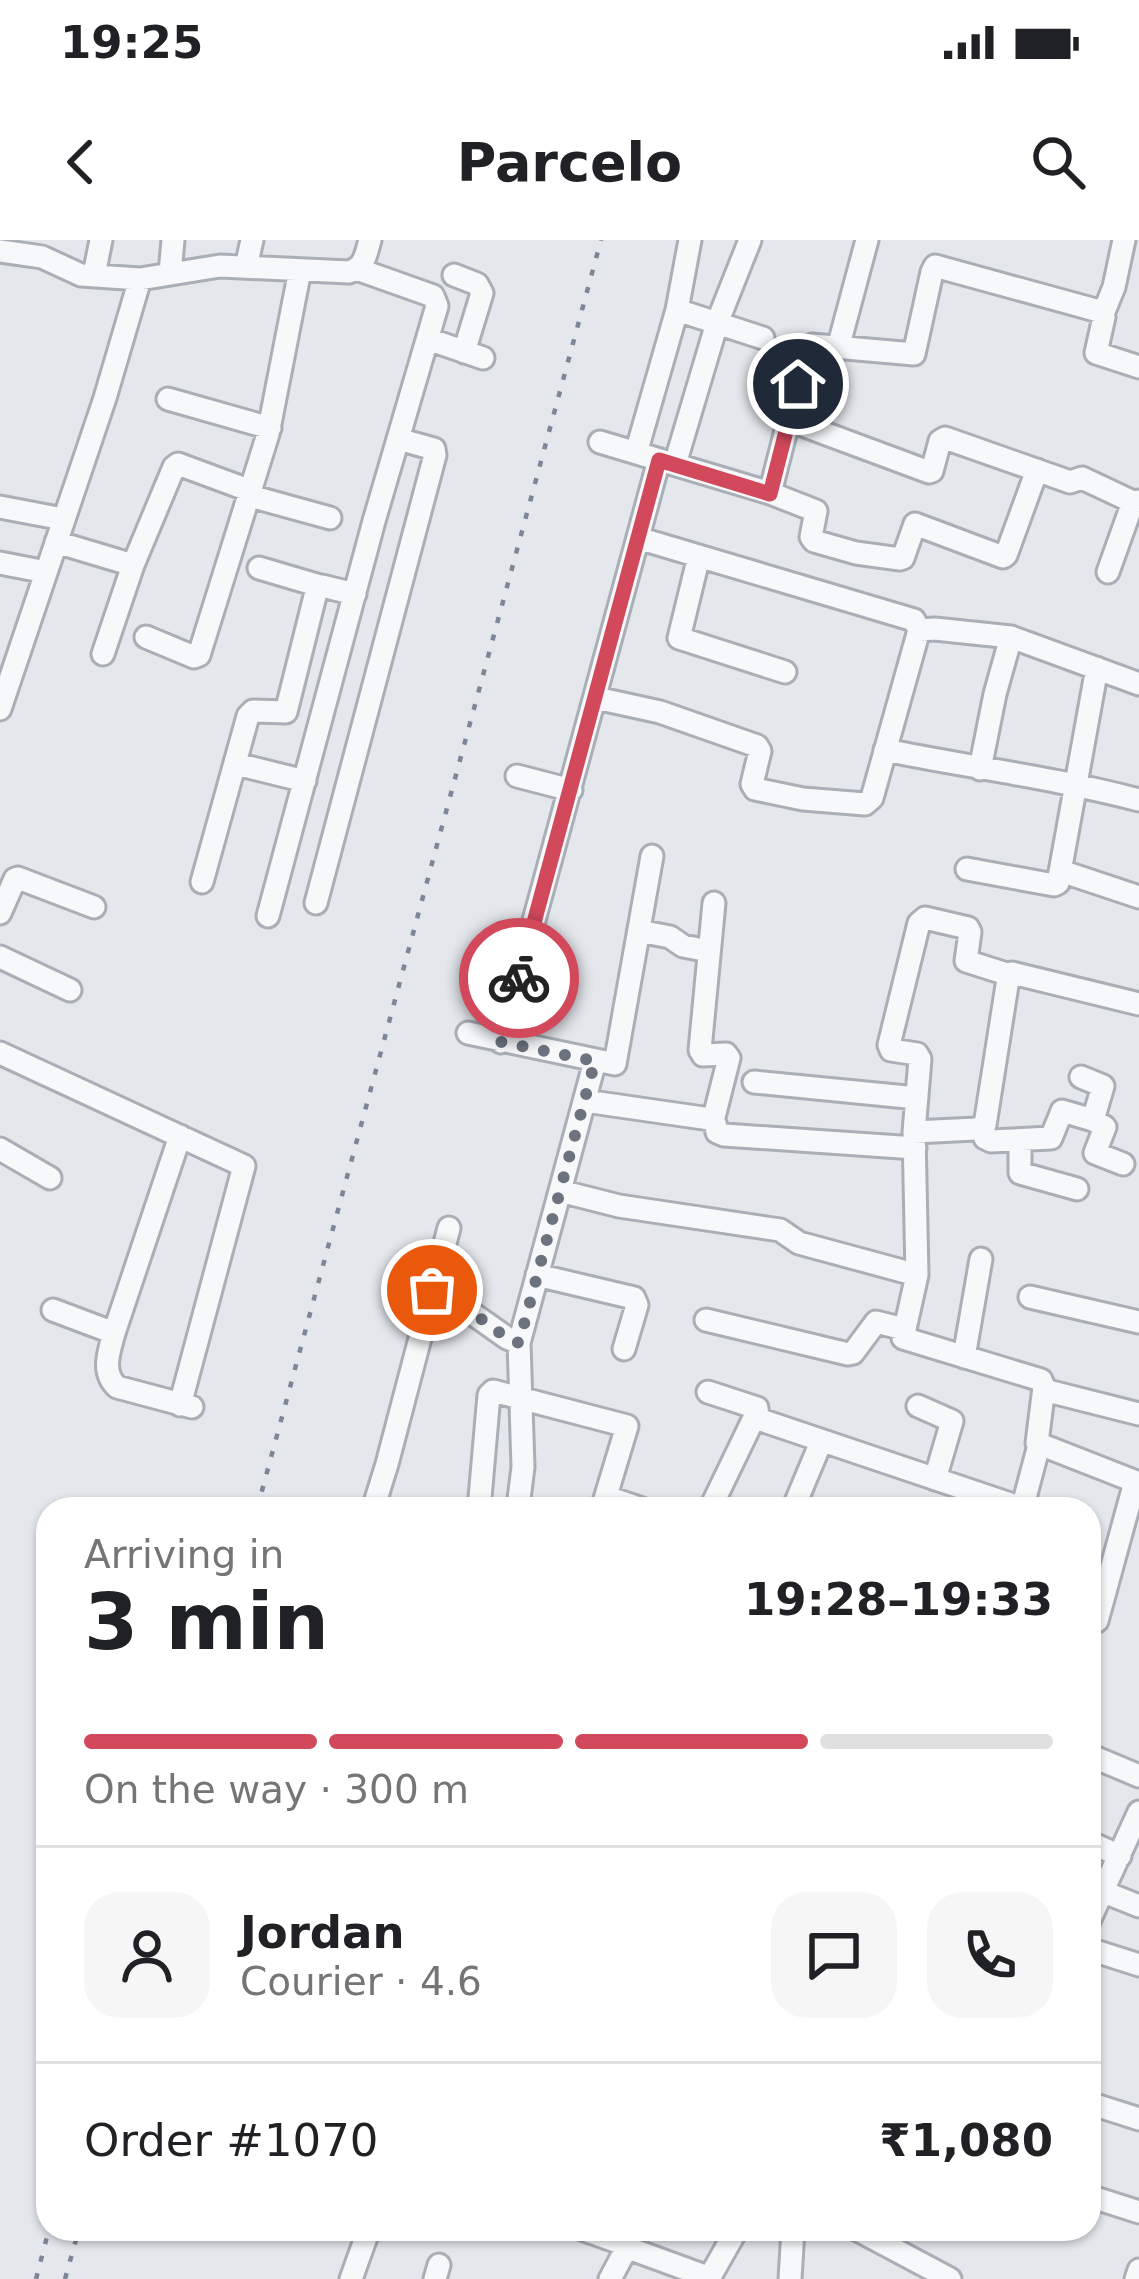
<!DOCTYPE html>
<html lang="en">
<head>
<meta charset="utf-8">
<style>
	:root { --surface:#fff; --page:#f6f6f6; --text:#202124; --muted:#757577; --line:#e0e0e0; --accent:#d1495b }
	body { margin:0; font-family:"DejaVu Sans",sans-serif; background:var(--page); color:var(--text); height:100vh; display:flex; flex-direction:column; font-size:45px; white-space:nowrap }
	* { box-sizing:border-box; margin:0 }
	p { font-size:39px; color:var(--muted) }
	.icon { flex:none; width:66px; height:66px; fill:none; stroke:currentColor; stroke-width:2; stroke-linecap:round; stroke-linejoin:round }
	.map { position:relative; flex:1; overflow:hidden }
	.panel { position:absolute; left:36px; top:1257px; width:1065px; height:744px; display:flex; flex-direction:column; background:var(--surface); border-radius:36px; box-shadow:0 3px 9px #0004 }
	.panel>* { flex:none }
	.pin { position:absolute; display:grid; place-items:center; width:102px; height:102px; color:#fff; margin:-51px; border:6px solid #fff; border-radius:50%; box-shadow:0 3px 12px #0007 }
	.courier { position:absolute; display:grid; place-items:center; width:120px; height:120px; margin:-60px; border:9px solid #d1495b; border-radius:50%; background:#fff; color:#222; box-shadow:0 3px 15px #0007 }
	.headline em { font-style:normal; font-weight:700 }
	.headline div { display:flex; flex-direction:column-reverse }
	.headline { display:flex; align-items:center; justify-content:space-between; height:204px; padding:0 48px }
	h1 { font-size:78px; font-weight:700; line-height:90px }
	.bar { display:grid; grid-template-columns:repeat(4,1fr); gap:18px 12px; align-content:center; height:144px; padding:0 48px }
	.bar i { height:15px; border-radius:9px; background:var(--line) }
	.bar .current { background:var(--accent) }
	.bar p { grid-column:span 4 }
	.line { display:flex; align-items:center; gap:30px; padding:0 48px; border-top:3px solid var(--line) }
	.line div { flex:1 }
	.round { display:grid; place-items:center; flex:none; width:126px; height:126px; border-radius:36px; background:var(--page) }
	.status { display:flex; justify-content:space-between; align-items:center; height:84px; padding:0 60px; background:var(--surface); direction:ltr }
	.status svg { height:33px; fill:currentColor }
	header { display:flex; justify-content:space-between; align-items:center; height:156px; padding:0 48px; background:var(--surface); font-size:54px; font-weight:700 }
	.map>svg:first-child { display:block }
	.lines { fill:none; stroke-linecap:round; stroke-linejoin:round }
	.minor-casing { stroke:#a9aeb7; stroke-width:27 }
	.minor { stroke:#f7f8fa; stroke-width:21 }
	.rail { stroke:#7d8696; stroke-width:4.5; stroke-dasharray:6 12; stroke-linecap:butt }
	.done { stroke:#6c737f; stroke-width:12; stroke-dasharray:0 21.6 }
	.route { stroke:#d1495b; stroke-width:15 }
</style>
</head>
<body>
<div class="status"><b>19:25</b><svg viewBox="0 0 49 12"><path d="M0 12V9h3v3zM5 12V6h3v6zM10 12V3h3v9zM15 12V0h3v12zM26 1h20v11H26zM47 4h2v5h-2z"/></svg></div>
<header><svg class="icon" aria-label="back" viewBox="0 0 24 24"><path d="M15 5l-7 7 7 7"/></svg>Parcelo<svg class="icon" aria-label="search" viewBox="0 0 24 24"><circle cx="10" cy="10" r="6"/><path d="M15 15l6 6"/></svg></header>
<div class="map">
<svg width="1139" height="2039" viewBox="0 0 1139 2039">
	<rect width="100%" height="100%" fill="#e4e7ec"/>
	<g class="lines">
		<defs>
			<path id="minor" d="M0,11L42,17L81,35L140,39
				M246,27L252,0
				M170,33L173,0
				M94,35L101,0
				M454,35L477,44L482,53L464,112
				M677,70L763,98
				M1103,74L1114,47L1124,0
				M428,99L483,118
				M838,108L867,0
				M168,159L270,188
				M789,180L929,232L932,231L940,201L945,198L1070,242L1082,238L1133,262L1139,261
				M600,202L770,253L816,271L811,297L814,301L856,313L900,319L903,318L915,284L1003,317L1006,315L1037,230
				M636,213L677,70L690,0
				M675,224L717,83L750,0
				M770,253L807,108L812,105L914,114L932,32L935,26L1099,71L1104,77L1096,113L1139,127
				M250,256L330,278
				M0,267L63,279
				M56,302L133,325
				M699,316L679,398L785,432
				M0,323L46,332
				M259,328L320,346
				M1108,332L1133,262
				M919,390L935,389L1011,397
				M146,397L194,417L199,415L268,194L300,30
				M103,414L133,325L174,227L178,224L251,251
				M596,458L660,472L757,506L760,511L752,544L755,549L803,559L865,564L872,558L919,390L914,380L638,298
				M0,469L105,158L140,39L220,26L349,32C365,27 366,14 370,0
				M885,510C969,527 1055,538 1139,560
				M236,524L305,541
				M980,529L995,454L1011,397L1139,444
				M517,536L571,550
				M967,629L1054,645L1058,643L1097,428
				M1061,631L1139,657
				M202,642L248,476L253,471L286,472L317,348L322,346L355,354
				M316,663L435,215L434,209L398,199
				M0,673L15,639L18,638L94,667
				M268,676L374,281L437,66L433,56L357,29
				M639,691L670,697L683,706L709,711
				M0,717L70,750
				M1010,735L966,721L970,692L968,688L925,678L919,683L889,805L891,810L917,814L920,819L914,892L917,1035L903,1098L1041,1140L1044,1147L1037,1203L1139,1243
				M468,793L615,824L652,616
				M501,802L659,220
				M0,813L244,926L180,1165
				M754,842L917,858
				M585,861L710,879L715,883L717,892L724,895L915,908
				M1093,880L1105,887L1095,913L1123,924
				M713,881L729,818L726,814L703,815L700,810L714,663
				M982,888L985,898L991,901L1051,898L1062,871L1093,880L1103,846L1081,837
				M914,892L976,889L985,885L1008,739L1012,733L1139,764
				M180,896L114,1093C109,1112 101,1132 117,1147L192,1167
				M1020,900V933L1077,949
				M0,909L50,938
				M560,951L619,966L780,990L799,1003L917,1035
				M537,1035L634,1058L637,1065L624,1109
				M1030,1057L1139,1082
				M430,1058L463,1067L507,1098L519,1103
				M53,1070L114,1093
				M706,1080L848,1114L853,1113L876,1082L904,1089
				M964,1117L981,1019
				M1044,1150L1139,1174
				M708,1152L757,1168L758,1179
				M918,1166L952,1181L935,1239
				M607,1257L642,1269
				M373,1269L387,1224L449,988
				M479,1269L489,1155L493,1151L627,1186L602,1269
				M522,1269L518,1267L523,1227L519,1103L595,821
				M710,1269L752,1182L758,1179L1022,1268
				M793,1269L821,1202
				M1022,1269L1039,1205
				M1097,1381L1135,1242
				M1089,1515L1139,1536
				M1089,1602L1120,1616
				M1104,1652L1139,1666
				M1089,1681L1139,1572
				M1089,1709L1139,1725
				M1089,1863L1139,1879
				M1089,1956L1139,1972
				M582,1989L624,2004L628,2009
				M856,1989L950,2039
				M351,2039L369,1989
				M435,2039L439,2025
				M610,2039L625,2011L631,2009L705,2036L711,2035L737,1989
				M790,2039L793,1990
				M1136,2039L1139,2030"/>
		</defs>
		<use href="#minor" class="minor-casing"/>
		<use href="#minor" class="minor"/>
		<path class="rail" d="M257,1269L601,0
			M36,2039L49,1989
			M65,2039L79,1989"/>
	</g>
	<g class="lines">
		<path class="done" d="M432,1050L430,1058L469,1070L507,1098L519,1103L595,821L501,802L519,738"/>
		<path class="route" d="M519,738L659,220L770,254L798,144"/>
	</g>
</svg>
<div class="pin" style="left:432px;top:1050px;background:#ea580c"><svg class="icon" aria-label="bag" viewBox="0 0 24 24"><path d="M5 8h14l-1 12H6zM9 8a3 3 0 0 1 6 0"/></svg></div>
<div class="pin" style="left:798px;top:144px;background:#1f2937"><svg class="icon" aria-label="home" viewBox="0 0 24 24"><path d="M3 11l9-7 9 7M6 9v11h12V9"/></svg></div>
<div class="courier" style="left:519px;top:738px"><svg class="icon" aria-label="bike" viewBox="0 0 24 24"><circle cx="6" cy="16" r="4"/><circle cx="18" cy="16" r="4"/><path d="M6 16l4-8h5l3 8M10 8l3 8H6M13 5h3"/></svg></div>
<section class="panel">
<div class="headline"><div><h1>3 min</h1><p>Arriving in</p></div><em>19:28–19:33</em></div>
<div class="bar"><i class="current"></i><i class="current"></i><i class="current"></i><i></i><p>On the way · 300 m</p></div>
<div class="line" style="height:216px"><a class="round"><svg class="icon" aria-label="person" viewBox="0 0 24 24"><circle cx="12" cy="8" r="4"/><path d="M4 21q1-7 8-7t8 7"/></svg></a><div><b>Jordan</b><p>Courier · 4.6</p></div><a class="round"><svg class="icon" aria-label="chat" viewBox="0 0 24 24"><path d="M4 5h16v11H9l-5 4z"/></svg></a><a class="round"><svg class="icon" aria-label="phone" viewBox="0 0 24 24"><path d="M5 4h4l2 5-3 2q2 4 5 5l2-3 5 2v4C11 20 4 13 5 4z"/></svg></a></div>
<div class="line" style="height:156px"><div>Order #1070</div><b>₹1,080</b></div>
</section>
</div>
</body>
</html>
